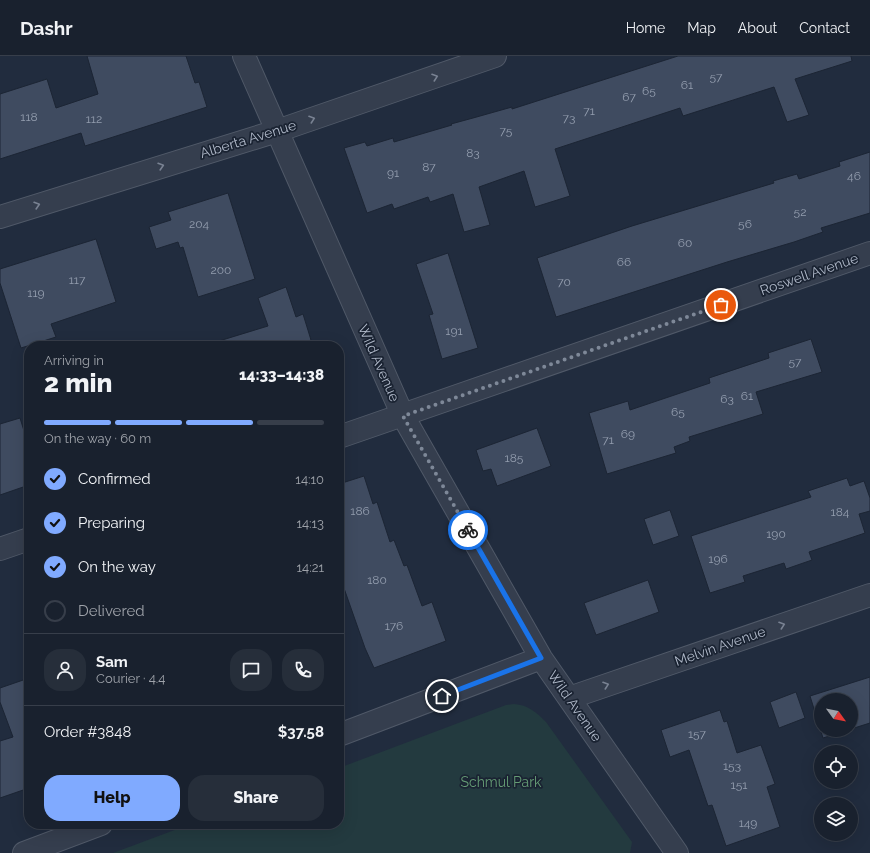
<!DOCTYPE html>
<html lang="en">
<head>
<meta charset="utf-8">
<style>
	:root { --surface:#19212e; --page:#262e3a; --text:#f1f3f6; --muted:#9fa3aa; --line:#373e4a; --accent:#80aaff }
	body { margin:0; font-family:Raleway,sans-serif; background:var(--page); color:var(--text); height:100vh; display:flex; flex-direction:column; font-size:15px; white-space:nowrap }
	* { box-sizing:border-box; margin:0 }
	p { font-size:13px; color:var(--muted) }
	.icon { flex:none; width:22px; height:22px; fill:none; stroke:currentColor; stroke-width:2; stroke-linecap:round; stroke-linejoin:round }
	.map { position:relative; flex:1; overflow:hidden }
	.details { position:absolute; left:24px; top:285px; width:320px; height:488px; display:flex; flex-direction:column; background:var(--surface); border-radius:16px; box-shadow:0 4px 16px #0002,0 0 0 1px var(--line) }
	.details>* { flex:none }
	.needle { width:26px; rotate:123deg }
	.tools { position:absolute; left:814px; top:637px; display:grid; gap:8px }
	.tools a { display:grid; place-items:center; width:44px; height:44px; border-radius:50%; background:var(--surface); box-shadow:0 4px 16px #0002,0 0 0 1px var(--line); font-size:20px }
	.pin { position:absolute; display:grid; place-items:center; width:34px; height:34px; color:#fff; margin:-17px; border:2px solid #fff; border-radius:50%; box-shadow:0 1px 4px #0007 }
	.courier { position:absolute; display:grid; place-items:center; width:40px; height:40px; margin:-20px; border:3px solid #1a73e8; border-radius:50%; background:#fff; color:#222; box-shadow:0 1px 5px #0007 }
	.head em { font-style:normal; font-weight:800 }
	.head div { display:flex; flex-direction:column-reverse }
	.head { display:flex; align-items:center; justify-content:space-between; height:68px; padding:0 20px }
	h1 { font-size:26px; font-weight:800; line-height:30px }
	.bar { display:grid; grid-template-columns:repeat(4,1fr); gap:6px 4px; align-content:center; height:48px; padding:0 20px }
	.bar i { height:5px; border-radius:3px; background:var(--line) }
	.bar .on { background:var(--accent) }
	.bar p { grid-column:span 4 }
	.line { display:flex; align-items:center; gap:10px; padding:0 20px; border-top:1px solid var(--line) }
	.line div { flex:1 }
	.round { display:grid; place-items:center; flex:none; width:42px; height:42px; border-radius:16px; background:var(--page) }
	ol { padding:0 20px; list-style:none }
	li { display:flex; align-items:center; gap:12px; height:44px }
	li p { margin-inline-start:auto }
	li .icon { padding:4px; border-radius:50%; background:var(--accent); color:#111; stroke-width:4 }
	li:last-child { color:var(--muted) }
	li i { width:22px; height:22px; border:2px solid var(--line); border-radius:50% }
	.cta { display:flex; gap:8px; margin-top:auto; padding:8px 20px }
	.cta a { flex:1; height:46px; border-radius:16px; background:var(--accent); color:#111; font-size:16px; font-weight:800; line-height:46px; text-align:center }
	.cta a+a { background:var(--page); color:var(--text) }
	header { display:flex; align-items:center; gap:24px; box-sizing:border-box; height:56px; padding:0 20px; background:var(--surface); border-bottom:1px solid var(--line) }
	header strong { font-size:19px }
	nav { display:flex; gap:22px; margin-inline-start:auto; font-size:14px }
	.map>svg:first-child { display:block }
	.green { fill:#233a3f }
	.building { fill:#3f4b60; stroke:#1c2534 }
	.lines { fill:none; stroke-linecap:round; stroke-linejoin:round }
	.minor-casing { stroke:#505968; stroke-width:24 }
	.minor { stroke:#353e4e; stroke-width:22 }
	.oneway { stroke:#798292 }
	.done { stroke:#7e8898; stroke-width:4; stroke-dasharray:0 7.2 }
	.route { stroke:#1a73e8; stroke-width:5 }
	.labels { text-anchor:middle; stroke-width:3.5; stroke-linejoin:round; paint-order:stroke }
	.number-label { font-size:12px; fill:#949eaf }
	.street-label { font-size:14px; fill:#b0b9c9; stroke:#1a2332 }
	.park-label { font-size:14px; fill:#659c75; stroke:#1a2332 }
</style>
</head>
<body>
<header>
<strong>Dashr</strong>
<nav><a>Home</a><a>Map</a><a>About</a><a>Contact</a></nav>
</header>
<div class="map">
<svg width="870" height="797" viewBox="0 0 870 797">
	<rect width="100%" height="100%" fill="#212c3e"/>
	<path class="green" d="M514,648C528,649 536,656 546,666L632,786L630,797H113L180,772L196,768H339V712L506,649Z"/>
	<path class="building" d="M87,0H186L195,27L199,26L207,51L85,90L81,77L0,103V38L47,23L56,52L98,38Z
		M678,0H851L852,5L795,23L809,59L787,66L774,31L683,60L680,52L555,93L570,140L535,151L524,115L479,131L490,169L464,176L453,138L430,146L428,141L394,153L392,148L367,157L344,92L365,86L367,90L393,82L394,86L452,69L451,68L473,62L512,51V53Z
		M870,96V157L821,172L823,176L794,186L727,206L556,261L537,202L632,170L774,127L773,125L797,118L799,123L840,110L839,106Z
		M228,137L255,223L198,241L183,191L180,192L178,186L156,193L149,171L171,164L168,156Z
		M96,183L116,246L51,268L56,281L21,292L0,227V213Z
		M448,197L478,292L442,303L429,259L433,258L416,208Z
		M286,231L296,261L303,258L311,284L294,290H219V285L268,270L258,242Z
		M811,283L822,316L756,336L763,358L689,381L690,385L674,391L676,397L607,418L589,357L628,345L630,354L710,327L709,322L769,302L768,297Z
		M20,362L29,391V429L0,439V368Z
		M537,372L551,410L497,430L491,413L483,415L476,394Z
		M364,420L373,448L377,446L390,486L394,484L404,510L407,509L422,550L432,546L446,585L374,612L365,592L339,518V428Z
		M847,422L850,430L864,425L870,442V455L859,458L865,477L809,496L812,504L786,513L784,507L743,520L745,526L710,537L691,480L811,441L808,435Z
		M670,454L679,480L653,489L644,463Z
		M648,524L659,556L596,579L584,547Z
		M870,621V667L851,673V644H821V674H848L823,682L810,640Z
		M29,622V732L0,742V685L13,681L0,646V632Z
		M796,636L805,662L779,672L770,646Z
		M720,654L724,666L727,665L737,697L761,689L775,728L767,731L780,771L726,790L712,749L708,750L689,694L670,701L661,674Z"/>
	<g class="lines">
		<defs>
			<path id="minor" d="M244,0L403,360L541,602L677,797
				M0,161L277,75L495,0
				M339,381L870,197
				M0,493L29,483
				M569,642L870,539
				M339,679L541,602
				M24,797L101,768"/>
		</defs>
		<use href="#minor" class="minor-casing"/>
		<use href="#minor" class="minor"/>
	</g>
	<defs><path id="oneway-chevron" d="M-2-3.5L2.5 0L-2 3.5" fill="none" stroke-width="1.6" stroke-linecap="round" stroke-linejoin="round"/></defs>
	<g class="oneway">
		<use href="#oneway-chevron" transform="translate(435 21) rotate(-19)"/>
		<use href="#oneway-chevron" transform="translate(312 63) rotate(-19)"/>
		<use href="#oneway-chevron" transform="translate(161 110) rotate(-17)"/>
		<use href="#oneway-chevron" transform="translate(37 149) rotate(-17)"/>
		<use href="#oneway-chevron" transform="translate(782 569) rotate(-19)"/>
		<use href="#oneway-chevron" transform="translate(606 629) rotate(-19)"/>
	</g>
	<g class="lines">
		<path class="done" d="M468,474L403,360L721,249"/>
		<path class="route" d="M442,640L541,602L468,474"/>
	</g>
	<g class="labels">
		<g class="number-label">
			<text x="716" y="25">57</text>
			<text x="687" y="33">61</text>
			<text x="649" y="39">65</text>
			<text x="629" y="45">67</text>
			<text x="589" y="59">71</text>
			<text x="29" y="65">118</text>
			<text x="569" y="66">73</text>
			<text x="94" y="67">112</text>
			<text x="506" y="79">75</text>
			<text x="473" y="101">83</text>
			<text x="429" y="115">87</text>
			<text x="393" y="121">91</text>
			<text x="854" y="124">46</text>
			<text x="800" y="160">52</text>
			<text x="199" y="172">204</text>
			<text x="745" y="172">56</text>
			<text x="685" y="191">60</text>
			<text x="624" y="210">66</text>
			<text x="221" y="218">200</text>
			<text x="77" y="228">117</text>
			<text x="564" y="230">70</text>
			<text x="36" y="241">119</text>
			<text x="454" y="279">191</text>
			<text x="795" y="310">57</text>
			<text x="747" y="344">61</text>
			<text x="727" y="347">63</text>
			<text x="678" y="360">65</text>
			<text x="628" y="382">69</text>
			<text x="608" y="388">71</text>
			<text x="514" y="406">185</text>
			<text x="360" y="459">186</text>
			<text x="840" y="460">184</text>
			<text x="776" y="482">190</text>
			<text x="718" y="507">196</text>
			<text x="377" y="528">180</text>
			<text x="394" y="574">176</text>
			<text x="697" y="682">157</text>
			<text x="732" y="714">153</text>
			<text x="739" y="733">151</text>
			<text x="748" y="771">149</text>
		</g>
		<g class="street-label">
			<text transform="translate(248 83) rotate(-17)" y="5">Alberta Avenue</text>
			<text transform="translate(809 218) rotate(-19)" y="5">Roswell Avenue</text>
			<text transform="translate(379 307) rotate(66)" y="5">Wild Avenue</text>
			<text transform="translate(720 590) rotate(-19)" y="5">Melvin Avenue</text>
			<text transform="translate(575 650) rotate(55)" y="5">Wild Avenue</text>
		</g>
		<g class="park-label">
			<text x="501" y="731">Schmul Park</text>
		</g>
	</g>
</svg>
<div class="tools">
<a><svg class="needle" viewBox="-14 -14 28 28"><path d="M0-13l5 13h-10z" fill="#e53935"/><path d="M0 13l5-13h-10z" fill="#9fa3aa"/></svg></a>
<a><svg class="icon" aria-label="locate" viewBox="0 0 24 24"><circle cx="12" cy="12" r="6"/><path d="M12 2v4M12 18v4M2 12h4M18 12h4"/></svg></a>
<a><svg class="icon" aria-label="layers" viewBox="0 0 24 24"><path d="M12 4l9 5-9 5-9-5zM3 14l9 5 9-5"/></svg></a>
</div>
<div class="pin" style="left:721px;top:249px;background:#ea580c"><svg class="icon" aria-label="bag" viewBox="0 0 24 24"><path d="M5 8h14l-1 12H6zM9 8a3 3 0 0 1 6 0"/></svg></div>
<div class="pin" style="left:442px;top:640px;background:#1f2937"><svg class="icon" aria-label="home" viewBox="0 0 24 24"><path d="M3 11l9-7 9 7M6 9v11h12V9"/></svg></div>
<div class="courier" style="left:468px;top:474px"><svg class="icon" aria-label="bike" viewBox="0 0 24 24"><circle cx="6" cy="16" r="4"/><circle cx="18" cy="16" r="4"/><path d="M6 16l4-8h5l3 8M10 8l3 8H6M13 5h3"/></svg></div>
<section class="details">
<div class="head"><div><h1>2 min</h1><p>Arriving in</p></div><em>14:33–14:38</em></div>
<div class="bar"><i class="on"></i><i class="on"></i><i class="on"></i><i></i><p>On the way · 60 m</p></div>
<ol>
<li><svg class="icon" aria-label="check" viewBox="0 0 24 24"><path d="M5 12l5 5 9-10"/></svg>Confirmed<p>14:10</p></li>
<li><svg class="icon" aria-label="check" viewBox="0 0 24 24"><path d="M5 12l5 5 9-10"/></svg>Preparing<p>14:13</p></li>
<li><svg class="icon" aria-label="check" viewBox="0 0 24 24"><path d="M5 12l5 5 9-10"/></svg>On the way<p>14:21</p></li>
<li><i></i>Delivered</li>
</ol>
<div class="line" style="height:72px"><a class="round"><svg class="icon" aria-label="person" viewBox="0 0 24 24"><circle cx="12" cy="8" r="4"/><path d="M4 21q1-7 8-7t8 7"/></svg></a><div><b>Sam</b><p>Courier · 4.4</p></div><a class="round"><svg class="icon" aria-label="chat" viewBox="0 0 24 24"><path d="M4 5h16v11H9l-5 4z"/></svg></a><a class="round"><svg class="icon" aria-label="phone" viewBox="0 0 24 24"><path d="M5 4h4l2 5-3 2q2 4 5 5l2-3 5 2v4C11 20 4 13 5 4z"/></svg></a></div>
<div class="line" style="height:52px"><div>Order #3848</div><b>$37.58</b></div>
<div class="cta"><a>Help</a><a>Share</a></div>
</section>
</div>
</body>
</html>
